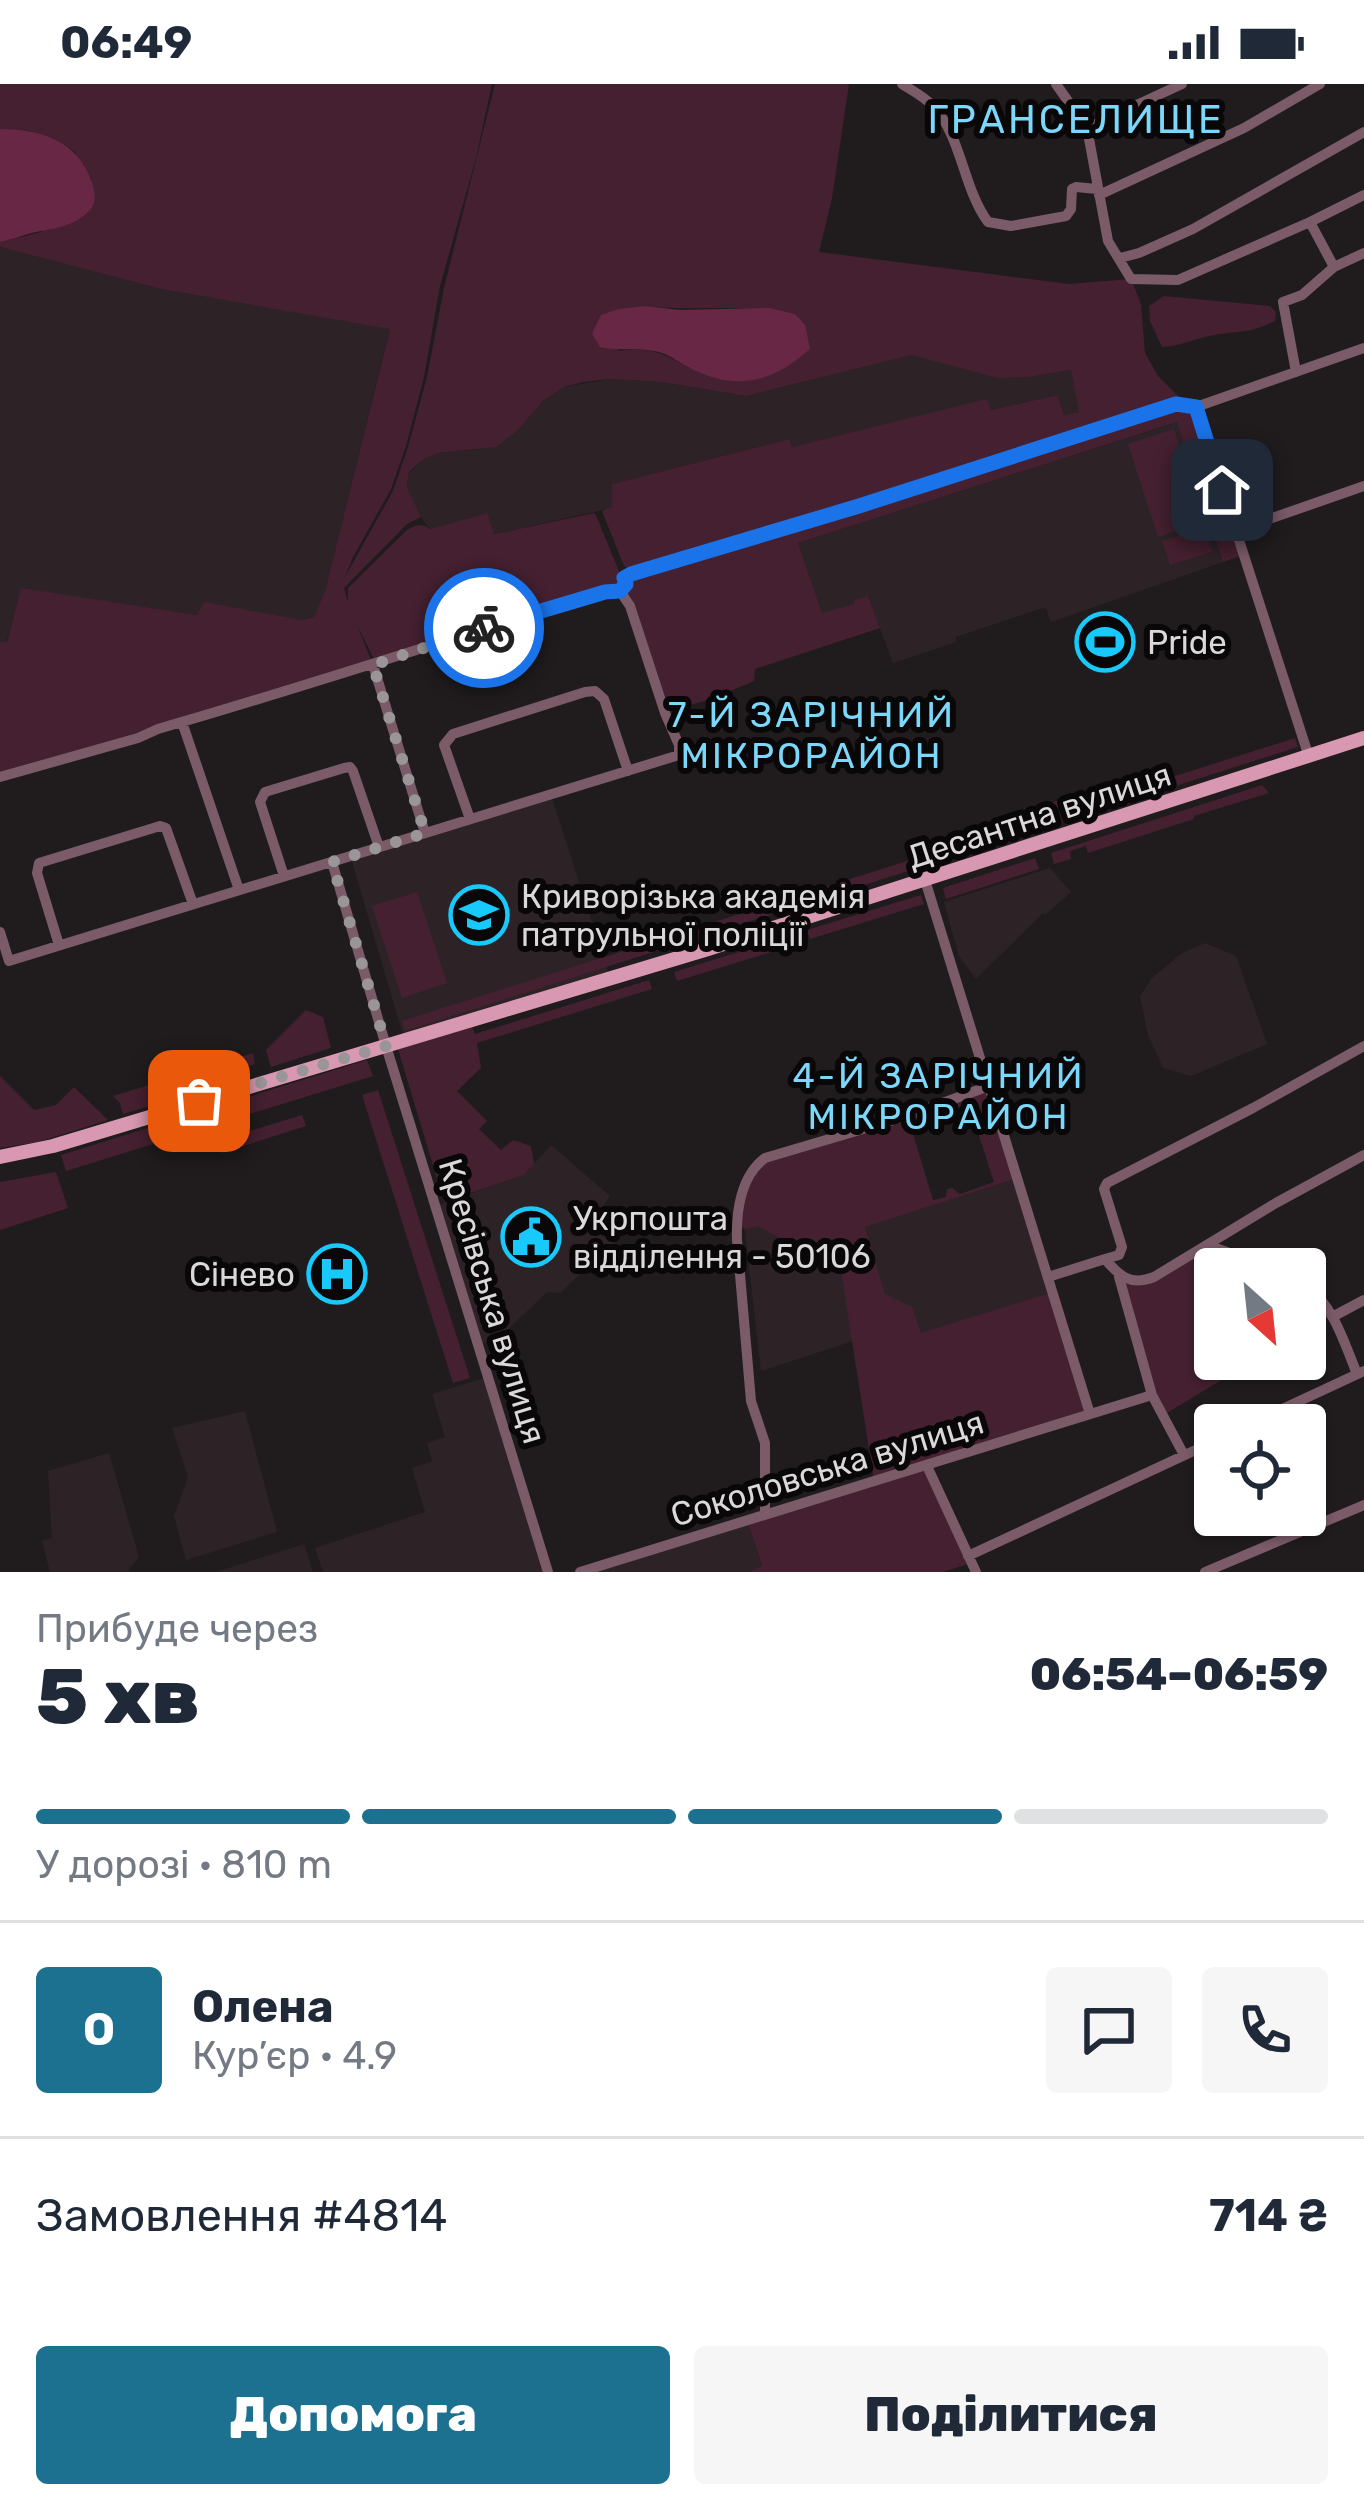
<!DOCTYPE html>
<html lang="uk">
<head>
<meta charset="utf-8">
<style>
	:root { --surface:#fff; --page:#f6f6f7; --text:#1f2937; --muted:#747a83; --line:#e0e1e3; --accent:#1c7190 }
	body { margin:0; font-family:Rubik,sans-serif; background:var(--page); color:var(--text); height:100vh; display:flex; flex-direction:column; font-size:45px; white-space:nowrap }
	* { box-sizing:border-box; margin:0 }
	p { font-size:39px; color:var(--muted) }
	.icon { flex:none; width:66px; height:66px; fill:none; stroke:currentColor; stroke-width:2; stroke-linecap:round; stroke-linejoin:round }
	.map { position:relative; height:1488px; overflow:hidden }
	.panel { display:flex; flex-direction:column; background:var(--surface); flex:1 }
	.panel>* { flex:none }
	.needle { width:78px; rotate:153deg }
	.buttons { position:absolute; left:1194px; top:1164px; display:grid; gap:24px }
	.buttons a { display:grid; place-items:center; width:132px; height:132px; border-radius:12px; background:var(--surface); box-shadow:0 3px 9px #0004; font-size:60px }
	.pin { position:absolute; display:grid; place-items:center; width:102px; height:102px; color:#fff; margin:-51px; border-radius:24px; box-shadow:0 6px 18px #0006 }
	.courier { position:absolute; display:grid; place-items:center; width:120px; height:120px; margin:-60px; border:9px solid #1a73e8; border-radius:50%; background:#fff; color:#222; box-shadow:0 3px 15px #0007 }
	.head em { font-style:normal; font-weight:800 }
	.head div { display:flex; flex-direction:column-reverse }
	.head { display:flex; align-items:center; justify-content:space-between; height:204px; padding:0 36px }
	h1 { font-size:78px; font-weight:800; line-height:90px }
	.bar { display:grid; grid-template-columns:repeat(4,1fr); gap:18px 12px; align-content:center; height:144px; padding:0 36px }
	.bar i { height:15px; border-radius:9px; background:var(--line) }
	.bar .selected { background:var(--accent) }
	.bar p { grid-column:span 4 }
	.line { display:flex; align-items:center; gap:30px; padding:0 36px; border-top:3px solid var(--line) }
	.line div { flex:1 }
	.round { display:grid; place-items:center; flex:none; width:126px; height:126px; border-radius:12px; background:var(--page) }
	.primary-button { display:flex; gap:24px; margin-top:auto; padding:24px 36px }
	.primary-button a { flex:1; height:138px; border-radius:12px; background:var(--accent); color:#fff; font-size:48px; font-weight:800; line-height:138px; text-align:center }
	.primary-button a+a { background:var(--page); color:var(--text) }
	.status { display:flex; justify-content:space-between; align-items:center; height:84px; padding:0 60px; background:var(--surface); direction:ltr }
	.status svg { height:33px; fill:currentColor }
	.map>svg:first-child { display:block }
	.built { fill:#2d2327 }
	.green { fill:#452030; fill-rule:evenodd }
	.water { fill:#682845 }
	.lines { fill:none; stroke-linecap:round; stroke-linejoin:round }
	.minor { stroke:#7a5b67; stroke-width:10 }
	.major { stroke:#d998b1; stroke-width:14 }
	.done { stroke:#9a9698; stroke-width:12; stroke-dasharray:0 21.6 }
	.route { stroke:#1a73e8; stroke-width:15 }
	.labels { text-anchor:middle; stroke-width:12; stroke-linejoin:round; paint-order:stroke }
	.poi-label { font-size:33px; fill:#dbd8d9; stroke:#090708; text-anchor:start }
	.street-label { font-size:33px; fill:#dbd8d9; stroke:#090708 }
	.neighbourhood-label { font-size:36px; letter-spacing:3px; fill:#7cd8fa; stroke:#090708 }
	.quarter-label { font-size:39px; letter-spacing:3px; fill:#7cd8fa; stroke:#090708 }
</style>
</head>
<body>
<div class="status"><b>06:49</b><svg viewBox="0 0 49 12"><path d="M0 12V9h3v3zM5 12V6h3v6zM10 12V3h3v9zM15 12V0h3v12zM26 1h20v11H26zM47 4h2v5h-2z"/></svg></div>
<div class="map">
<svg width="1364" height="1488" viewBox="0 0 1364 1488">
	<rect width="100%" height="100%" fill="#201c1e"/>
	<path class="built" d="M0,163L161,205L390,244L325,507L314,533L301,536L197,531L22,505L6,559L0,558Z
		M912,271L1029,293L1072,286L1079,328L1064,331L1056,311L990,326L987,316L792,363L790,355L612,400V424L493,450L486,429L430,445L415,426L407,404L409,389L421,377L438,369L482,365L519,345L544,316L564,303L611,295L661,298L746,312Z
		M1178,338L1223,478L1051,538L1046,524L1039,525L956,553V558L893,579L868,512L855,520L822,530L798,459Z
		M552,714L608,888L403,951L351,774Z
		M1050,784L1071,808L1046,830L1043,829L976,895L959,872L944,818Z
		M1205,859L1236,872L1267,960L1191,992L1163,984L1148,951L1140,912L1152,894L1182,869Z
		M551,1061L610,1112L594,1136L614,1159L560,1209L547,1208L501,1252L478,1261L435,1122L524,1091Z
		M1018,1094L1053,1208L921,1250L911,1223L885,1210L864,1143Z
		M758,1141L841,1187L853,1257L761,1287L745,1146Z
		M485,1294L544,1488H323L315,1464L425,1428L412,1384L432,1377L427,1359L445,1353L432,1310Z
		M245,1327L277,1448L186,1476L174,1432L188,1393L172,1344Z
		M109,1369L139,1473L129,1485L130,1488H50L42,1457L52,1454L48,1387Z
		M747,1436L762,1483L748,1488H580Z
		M304,1460L313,1488H216Z"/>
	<path class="green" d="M0,0H492L476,74L440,202L424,293L406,362L391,405L353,473L345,493L393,407L408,363L427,293L444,204L495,0H849L832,114L819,168L1069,200L1131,195L1141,220L1145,269L1158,292L1186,320L1196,323L1243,471L1223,478L1177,338L798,459L822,529L854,520V516L868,512L880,544L755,585L754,597L714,614L665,629L620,507L633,487L624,482L602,427L612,423V400L790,355L792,363L987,315L991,326L1057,311L1064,331L1079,328L1071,286L1029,293L998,294L912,271L746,312L661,298L611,295L583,298L564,303L544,316L519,345L496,363L438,369L421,377L409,388L407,404L421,433L407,440L344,504L348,518V504L407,446C416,441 421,439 430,445L487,429L494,450L595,429L623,497L618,503L375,577L357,541L373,581L0,693V558H7L21,504L197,531L204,518L301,536L314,533L325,507L390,245L161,205L0,163V158L42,148L76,69C50,48 32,46 0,45ZM645,222C695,228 746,219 795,230L689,284C663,268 649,263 618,267L634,224Z
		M1164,212L1270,222L1276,228L1275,237C1246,251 1238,246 1209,252C1192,256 1179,262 1162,263L1150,237L1149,222Z
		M1174,345L1204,438L1158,453L1128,360Z
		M1205,444L1212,468L1170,481L1162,457Z
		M1295,654L1298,663L405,947L402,937Z
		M1106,701L1108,707L965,753L963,747Z
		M1262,701L1269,709L1194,732V735L1088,769L1086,762L1070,767L1071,775L1054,780L1051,769Z
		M1035,774L1039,785L946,815L943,804Z
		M417,808L447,899L402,914L372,822Z
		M921,811L924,820L810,855L807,846Z
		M788,853L791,862L677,897L674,888Z
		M649,896L652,905L477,959L481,984L457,1007L487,1037L479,1045L501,1066L513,1056L531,1062L534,1080L524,1091L444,1118L398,965L472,943L475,950Z
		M306,926L323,933L331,964L271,983L266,966Z
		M253,969L255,980L211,993L213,1003L123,1030L120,1019L113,1012Z
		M367,976L373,992L66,1087L61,1071Z
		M0,992L34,1026L56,1021L74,1003L108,1036L38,1058L0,1064Z
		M989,1002L1018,1094L865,1143L885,1210L912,1223L921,1249L1053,1208L1090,1330L928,1382L971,1479L943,1488H748L762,1482L747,1436L874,1397L841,1187L758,1142L745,1146L737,1137L742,1116L765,1074ZM969,1021L994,1098L960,1110L952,1104L947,1105L946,1113L933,1116L910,1040Z
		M378,1006L470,1294L453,1299L362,1011Z
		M302,1031L306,1042L221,1069L217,1057Z
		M56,1088L68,1124L0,1146V1098Z
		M1207,1161L1275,1185H1215V1275H1225L1228,1292L1162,1332L1119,1193L1135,1198Z"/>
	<path class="water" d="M0,45C41,45 78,56 92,99C95,109 97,118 90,126C73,145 49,144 28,150C18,153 10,156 0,158Z
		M645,222L680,226L769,224L795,230L805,241L810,265C773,298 737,308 690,284C681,280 674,274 665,270C644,262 622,268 600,263L592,250L601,231L619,225Z"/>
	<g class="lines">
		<path class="minor" d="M902,0C913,7 925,13 934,23C962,54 963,104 988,138L1011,142L1066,132L1071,125L1072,105L1076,103L1097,105
			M1056,0L1087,44L1108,157L1131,195L1178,196L1310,138L1364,111
			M1087,44L1182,0
			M1099,111L1244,44L1320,0
			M1310,138L1334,183
			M1120,174L1139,169L1193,145L1364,48
			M1296,288L1283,218L1302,211L1334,183L1364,169
			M1196,323L1309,673
			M1196,323L1364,264
			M1235,447L1364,402
			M620,507L626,500L624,493L631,490L859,422L1176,320L1196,323
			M373,581L425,749
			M182,638L239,806
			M0,693L138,654L158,645C308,602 456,552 605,508L620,507
			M470,735L444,661L453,650L585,608L595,607L604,615L628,687
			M332,778L386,962L548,1488
			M284,792L260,718L265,708L344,684L350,683L353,687L379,763
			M925,796L1090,1330
			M0,848L9,877L679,671V661L665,629L630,522L620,507
			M59,861L37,789L39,779L160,742L166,744L193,820
			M1207,1161L1275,1185
			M1105,1175L1119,1171L1122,1163L1104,1105L1107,1099L1253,1024L1364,962
			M1048,1193L1105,1175C1120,1193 1131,1202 1154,1193L1276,1119L1364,1071
			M1119,1193L1152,1311L1184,1371
			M1305,1199C1334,1224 1343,1255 1357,1290
			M1334,1232L1364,1216
			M1248,1341L1364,1287
			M927,1382L976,1488
			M765,1431V1359L751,1317L737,1156C736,1127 741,1092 765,1074L907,1032L989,1002
			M968,1472L1215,1357
			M580,1488L1152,1311
			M1205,1488L1364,1421"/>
		<path class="major" d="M0,1073L53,1062L708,865L1364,654"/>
	</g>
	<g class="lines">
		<path class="done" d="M199,1017L386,962L332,778L425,749L373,581L484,544"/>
		<path class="route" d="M484,544L605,508L620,507L626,500L624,494L631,490L859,422L1176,320L1196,323L1222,406"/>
	</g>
	<defs>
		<symbol id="stadium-ring" viewBox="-11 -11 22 22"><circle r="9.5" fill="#090708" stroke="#18cafc" stroke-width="1.5"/><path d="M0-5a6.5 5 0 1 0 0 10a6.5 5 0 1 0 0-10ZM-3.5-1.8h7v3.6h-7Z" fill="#18cafc"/></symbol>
		<symbol id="university-ring" viewBox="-11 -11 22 22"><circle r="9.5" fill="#090708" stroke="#18cafc" stroke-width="1.5"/><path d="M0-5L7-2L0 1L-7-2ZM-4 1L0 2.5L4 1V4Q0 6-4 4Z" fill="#18cafc"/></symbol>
		<symbol id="civic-ring" viewBox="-11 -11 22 22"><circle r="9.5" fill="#090708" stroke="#18cafc" stroke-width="1.5"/><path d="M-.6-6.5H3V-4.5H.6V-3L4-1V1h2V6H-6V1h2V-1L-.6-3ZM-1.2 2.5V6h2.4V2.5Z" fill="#18cafc"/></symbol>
		<symbol id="hospital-ring" viewBox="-11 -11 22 22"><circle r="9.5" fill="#090708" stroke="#18cafc" stroke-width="1.5"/><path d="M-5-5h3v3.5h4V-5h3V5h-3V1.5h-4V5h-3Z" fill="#18cafc"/></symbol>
	</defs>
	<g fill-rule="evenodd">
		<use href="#stadium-ring" x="1072" y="525" width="66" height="66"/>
		<use href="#university-ring" x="446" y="798" width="66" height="66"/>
		<use href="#civic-ring" x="498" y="1120" width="66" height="66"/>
		<use href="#hospital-ring" x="304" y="1157" width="66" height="66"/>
	</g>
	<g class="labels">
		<g class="poi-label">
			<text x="1147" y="570">Pride</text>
			<text x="521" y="824">Криворізька академія<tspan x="521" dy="38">патрульної поліції</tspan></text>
			<text x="573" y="1146">Укрпошта<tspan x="573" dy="38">відділення - 50106</tspan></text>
			<text x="295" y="1202" text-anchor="end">Сінево</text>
		</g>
		<g class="street-label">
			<text transform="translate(1039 731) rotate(-18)" y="12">Десантна вулиця</text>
			<text transform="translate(493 1217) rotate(73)" y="12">Кресівська вулиця</text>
			<text transform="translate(827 1384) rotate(-17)" y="12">Соколовська вулиця</text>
		</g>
		<g class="neighbourhood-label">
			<text x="812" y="643">7-Й ЗАРІЧНИЙ<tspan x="812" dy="41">МІКРОРАЙОН</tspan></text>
			<text x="939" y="1004">4-Й ЗАРІЧНИЙ<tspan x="939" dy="41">МІКРОРАЙОН</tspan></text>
		</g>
		<g class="quarter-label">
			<text x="1076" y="49">ГРАНСЕЛИЩЕ</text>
		</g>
	</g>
</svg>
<div class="buttons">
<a><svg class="needle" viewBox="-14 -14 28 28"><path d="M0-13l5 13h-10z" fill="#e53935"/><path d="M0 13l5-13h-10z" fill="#747a83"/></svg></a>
<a><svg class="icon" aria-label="locate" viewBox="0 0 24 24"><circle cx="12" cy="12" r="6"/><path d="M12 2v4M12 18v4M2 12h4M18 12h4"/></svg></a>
</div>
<div class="pin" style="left:199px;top:1017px;background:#ea580c"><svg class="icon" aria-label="bag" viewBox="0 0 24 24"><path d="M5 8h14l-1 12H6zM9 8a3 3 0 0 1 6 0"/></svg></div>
<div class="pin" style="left:1222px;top:406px;background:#1f2937"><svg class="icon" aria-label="home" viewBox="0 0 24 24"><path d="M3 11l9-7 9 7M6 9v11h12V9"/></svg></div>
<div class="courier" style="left:484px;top:544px"><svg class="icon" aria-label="bike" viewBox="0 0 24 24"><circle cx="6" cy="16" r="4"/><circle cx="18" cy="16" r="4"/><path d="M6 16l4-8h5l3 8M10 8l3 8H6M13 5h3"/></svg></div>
</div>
<section class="panel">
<div class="head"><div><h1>5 хв</h1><p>Прибуде через</p></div><em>06:54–06:59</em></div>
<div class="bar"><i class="selected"></i><i class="selected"></i><i class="selected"></i><i></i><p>У дорозі · 810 m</p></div>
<div class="line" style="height:216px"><b class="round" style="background:var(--accent);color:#fff">О</b><div><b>Олена</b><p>Кур’єр · 4.9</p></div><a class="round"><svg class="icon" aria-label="chat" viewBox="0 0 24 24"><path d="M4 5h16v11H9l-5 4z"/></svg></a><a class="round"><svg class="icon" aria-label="phone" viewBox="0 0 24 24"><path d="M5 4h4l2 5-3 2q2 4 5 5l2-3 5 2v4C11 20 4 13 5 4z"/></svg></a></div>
<div class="line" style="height:156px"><div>Замовлення #4814</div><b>714 ₴</b></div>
<div class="primary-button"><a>Допомога</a><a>Поділитися</a></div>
</section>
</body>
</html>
